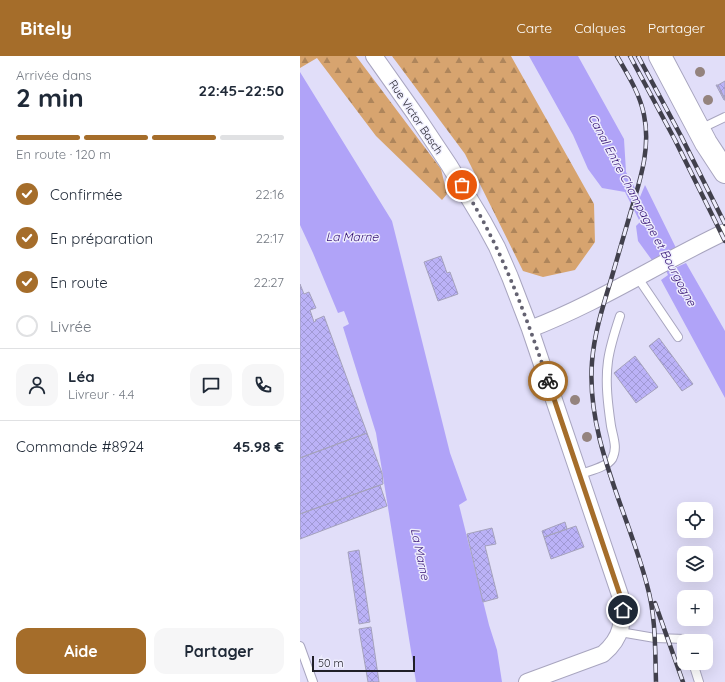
<!DOCTYPE html>
<html lang="fr">
<head>
<meta charset="utf-8">
<style>
	:root { --surface:#fff; --page:#f6f6f7; --text:#1f2937; --muted:#747a83; --line:#e0e1e3; --accent:#a56d2a }
	body { margin:0; font-family:Quicksand,sans-serif; background:var(--page); color:var(--text); height:100vh; display:flex; flex-direction:column; font-size:15px; white-space:nowrap }
	* { box-sizing:border-box; margin:0 }
	p { font-size:13px; color:var(--muted) }
	.icon { flex:none; width:22px; height:22px; fill:none; stroke:currentColor; stroke-width:2; stroke-linecap:round; stroke-linejoin:round }
	.map { position:relative; flex:1; overflow:hidden }
	.sheet { display:flex; flex-direction:column; background:var(--surface); width:300px }
	.sheet>* { flex:none }
	.tools { position:absolute; left:377px; top:446px; display:grid; gap:8px }
	.tools a { display:grid; place-items:center; width:36px; height:36px; border-radius:8px; background:var(--surface); box-shadow:0 4px 16px #0002; font-size:20px }
	.scale { position:absolute; left:12px; bottom:10px; width:103px; box-sizing:border-box; padding-left:4px; border:2px solid #201f28; border-top:0; font-size:11px; line-height:14px; white-space:nowrap; color:#201f28; -webkit-text-stroke:3px #eeedfd; paint-order:stroke }
	.pin { position:absolute; display:grid; place-items:center; width:34px; height:34px; color:#fff; margin:-17px; border:2px solid #fff; border-radius:50%; box-shadow:0 1px 4px #0007 }
	.courier { position:absolute; display:grid; place-items:center; width:40px; height:40px; margin:-20px; border:3px solid #a56d2a; border-radius:50%; background:#fff; color:#222; box-shadow:0 1px 5px #0007 }
	.headline em { font-style:normal; font-weight:800 }
	.headline div { display:flex; flex-direction:column-reverse }
	.headline { display:flex; align-items:center; justify-content:space-between; height:68px; padding:0 16px }
	h1 { font-size:26px; font-weight:800; line-height:30px }
	.bar { display:grid; grid-template-columns:repeat(4,1fr); gap:6px 4px; align-content:center; height:48px; padding:0 16px }
	.bar i { height:5px; border-radius:3px; background:var(--line) }
	.bar .on { background:var(--accent) }
	.bar p { grid-column:span 4 }
	.line { display:flex; align-items:center; gap:10px; padding:0 16px; border-top:1px solid var(--line) }
	.line div { flex:1 }
	.round { display:grid; place-items:center; flex:none; width:42px; height:42px; border-radius:12px; background:var(--page) }
	ol { padding:0 16px; list-style:none }
	li { display:flex; align-items:center; gap:12px; height:44px }
	li p { margin-inline-start:auto }
	li .icon { padding:4px; border-radius:50%; background:var(--accent); color:#fff; stroke-width:4 }
	li:last-child { color:var(--muted) }
	li i { width:22px; height:22px; border:2px solid var(--line); border-radius:50% }
	.primary-button { display:flex; gap:8px; margin-top:auto; padding:8px 16px }
	.primary-button a { flex:1; height:46px; border-radius:12px; background:var(--accent); color:#fff; font-size:16px; font-weight:800; line-height:46px; text-align:center }
	.primary-button a+a { background:var(--page); color:var(--text) }
	header { display:flex; align-items:center; gap:24px; box-sizing:border-box; height:56px; padding:0 20px; background:var(--accent); color:#fff }
	header strong { font-size:19px }
	nav { display:flex; gap:22px; margin-inline-start:auto; font-size:14px }
	main { display:flex; flex:1; min-height:0 }
	.map>svg:first-child { display:block }
	.forest { fill:url(#forest-firs) }
	.water { fill:#b0a3f8 }
	.building { fill:url(#building-cross-hatch); stroke:#a5a2bc }
	.lines { fill:none; stroke-linecap:round; stroke-linejoin:round }
	.lane-casing { stroke:#a8a5bf; stroke-width:10 }
	.street-casing { stroke:#a8a5bf; stroke-width:18 }
	.secondary-casing { stroke:#a8a5bf; stroke-width:24 }
	.lane { stroke:#fff; stroke-width:8 }
	.street { stroke:#fff; stroke-width:16 }
	.secondary { stroke:#fff; stroke-width:22 }
	.rail-casing { stroke:#41404c; stroke-width:4.5 }
	.rail { stroke:#eeedfd; stroke-width:3; stroke-dasharray:9; stroke-linecap:butt }
	.tree { fill:#94837e }
	.done { stroke:#646271; stroke-width:4; stroke-dasharray:0 7.2 }
	.route { stroke:#a56d2a; stroke-width:5 }
	.labels { text-anchor:middle; stroke-width:3; stroke-linejoin:round; paint-order:stroke }
	.street-label { font-size:11px; fill:#201f28; stroke:#eeedfd }
	.water-label { font-size:12px; font-style:italic; fill:#331073; stroke:#eeedfd }
</style>
</head>
<body>
<header>
<strong>Bitely</strong>
<nav><a>Carte</a><a>Calques</a><a>Partager</a></nav>
</header>
<main>
<section class="sheet">
<div class="headline"><div><h1>2 min</h1><p>Arrivée dans</p></div><em>22:45–22:50</em></div>
<div class="bar"><i class="on"></i><i class="on"></i><i class="on"></i><i></i><p>En route · 120 m</p></div>
<ol>
<li><svg class="icon" aria-label="check" viewBox="0 0 24 24"><path d="M5 12l5 5 9-10"/></svg>Confirmée<p>22:16</p></li>
<li><svg class="icon" aria-label="check" viewBox="0 0 24 24"><path d="M5 12l5 5 9-10"/></svg>En préparation<p>22:17</p></li>
<li><svg class="icon" aria-label="check" viewBox="0 0 24 24"><path d="M5 12l5 5 9-10"/></svg>En route<p>22:27</p></li>
<li><i></i>Livrée</li>
</ol>
<div class="line" style="height:72px"><a class="round"><svg class="icon" aria-label="person" viewBox="0 0 24 24"><circle cx="12" cy="8" r="4"/><path d="M4 21q1-7 8-7t8 7"/></svg></a><div><b>Léa</b><p>Livreur · 4.4</p></div><a class="round"><svg class="icon" aria-label="chat" viewBox="0 0 24 24"><path d="M4 5h16v11H9l-5 4z"/></svg></a><a class="round"><svg class="icon" aria-label="phone" viewBox="0 0 24 24"><path d="M5 4h4l2 5-3 2q2 4 5 5l2-3 5 2v4C11 20 4 13 5 4z"/></svg></a></div>
<div class="line" style="height:52px"><div>Commande #8924</div><b>45.98 €</b></div>
<div class="primary-button"><a>Aide</a><a>Partager</a></div>
</section>
<div class="map">
<svg width="425" height="626" viewBox="0 0 425 626">
	<defs>
		<pattern id="forest-firs" width="22" height="20" patternUnits="userSpaceOnUse"><rect width="22" height="20" fill="#d7a46f"/><path d="M5 1l3.5 6h-7zM16 11l3.5 6h-7z" fill="#ae855b"/></pattern>
		<pattern id="building-cross-hatch" width="8" height="8" patternUnits="userSpaceOnUse"><rect width="8" height="8" fill="#bbb2f7"/><path d="M0 0l8 8M0 8l8-8" fill="none" stroke="#a099d4"/></pattern>
	</defs>
	<rect width="100%" height="100%" fill="#e1def9"/>
	<path class="forest" d="M0,0H56L141,113L147,138L142,144L76,80L17,2L0,12Z
		M92,0H211L294,148L295,186L275,214L243,221L223,215L165,98Z"/>
	<path class="water" d="M229,0H278L324,83L326,116L340,141L345,129L378,196L371,199L377,211L386,207L425,275V342L361,224L368,219L361,204L354,207L338,185L336,170L340,166L325,136L302,132L288,113L273,79Z
		M0,16L92,165L150,397L167,444L159,449L189,569L197,594L202,626H116L76,377L43,271L49,268L44,255L38,257L13,197L0,169Z"/>
	<path class="building" d="M425,25V43L418,29Z
		M416,29H418L425,44H424Z
		M141,200L147,217L150,216L158,238L138,245L124,206Z
		M0,228L4,238L9,236L16,252L10,254L14,266L16,265L15,264L24,260L67,377L0,402Z
		M359,282L393,328L382,335L349,290Z
		M335,300L358,331L336,347L314,317Z
		M67,377L82,417L83,428L0,458V402Z
		M80,429L87,450L0,483V458Z
		M265,466L267,473L244,481L242,475Z
		M276,470L284,491L251,503L244,481Z
		M192,472L196,488L185,490L198,542L183,546L167,478Z
		M59,494L70,566L59,568L48,496Z
		M71,571L79,626H68L59,573Z"/>
	<g class="lines">
		<defs>
			<path id="lane" d="M400,73L425,61
				M338,222L378,281
				M279,419C288,415 307,411 312,403C318,392 313,381 311,370C308,349 305,326 308,305C310,290 315,275 320,260
				M320,576L355,582L385,583L386,585
				M0,590L13,626
				M393,607L399,626"/>
			<path id="street" d="M74,0L115,58L149,109L184,167L197,191L210,221L230,273L320,539C324,565 323,581 303,598L227,626
				M230,273C298,247 359,207 425,176"/>
			<path id="secondary" d="M360,0L406,87L425,116"/>
		</defs>
		<use href="#lane" class="lane-casing"/>
		<use href="#street" class="street-casing"/>
		<use href="#secondary" class="secondary-casing"/>
		<use href="#lane" class="lane"/>
		<use href="#street" class="street"/>
		<use href="#secondary" class="secondary"/>
		<defs>
			<path id="rail" d="M317,0C328,19 340,38 344,59C351,92 340,124 331,155C324,179 317,203 310,227C302,253 294,279 292,306C286,383 328,456 347,529C356,561 355,593 356,626
				M330,0L375,84L425,185
				M338,0L381,80L425,168
				M355,547L383,626"/>
		</defs>
		<use href="#rail" class="rail-casing"/>
		<use href="#rail" class="rail"/>
	</g>
	<g class="tree">
		<circle cx="400" cy="16" r="5"/>
		<circle cx="408" cy="44" r="5"/>
		<circle cx="275" cy="344" r="5"/>
		<circle cx="287" cy="381" r="5"/>
	</g>
	<g class="lines">
		<path class="done" d="M162,129C201,190 225,257 248,325"/>
		<path class="route" d="M248,325L320,539L323,554"/>
	</g>
	<g class="labels">
		<g class="street-label">
			<text transform="translate(116 61) rotate(56)" y="4">Rue Victor Basch</text>
		</g>
		<g class="water-label">
			<text transform="translate(342 154) rotate(62)" y="4">Canal Entre Champagne et Bourgogne</text>
			<text x="52" y="185">La Marne</text>
			<text transform="translate(120 498) rotate(78)" y="4">La Marne</text>
		</g>
	</g>
</svg>
<div class="tools">
<a><svg class="icon" aria-label="locate" viewBox="0 0 24 24"><circle cx="12" cy="12" r="6"/><path d="M12 2v4M12 18v4M2 12h4M18 12h4"/></svg></a>
<a><svg class="icon" aria-label="layers" viewBox="0 0 24 24"><path d="M12 4l9 5-9 5-9-5zM3 14l9 5 9-5"/></svg></a>
<a>+</a>
<a>−</a>
</div>
<div class="scale">50 m</div>
<div class="pin" style="left:162px;top:129px;background:#ea580c"><svg class="icon" aria-label="bag" viewBox="0 0 24 24"><path d="M5 8h14l-1 12H6zM9 8a3 3 0 0 1 6 0"/></svg></div>
<div class="pin" style="left:323px;top:554px;background:#1f2937"><svg class="icon" aria-label="home" viewBox="0 0 24 24"><path d="M3 11l9-7 9 7M6 9v11h12V9"/></svg></div>
<div class="courier" style="left:248px;top:325px"><svg class="icon" aria-label="bike" viewBox="0 0 24 24"><circle cx="6" cy="16" r="4"/><circle cx="18" cy="16" r="4"/><path d="M6 16l4-8h5l3 8M10 8l3 8H6M13 5h3"/></svg></div>
</div>
</main>
</body>
</html>
